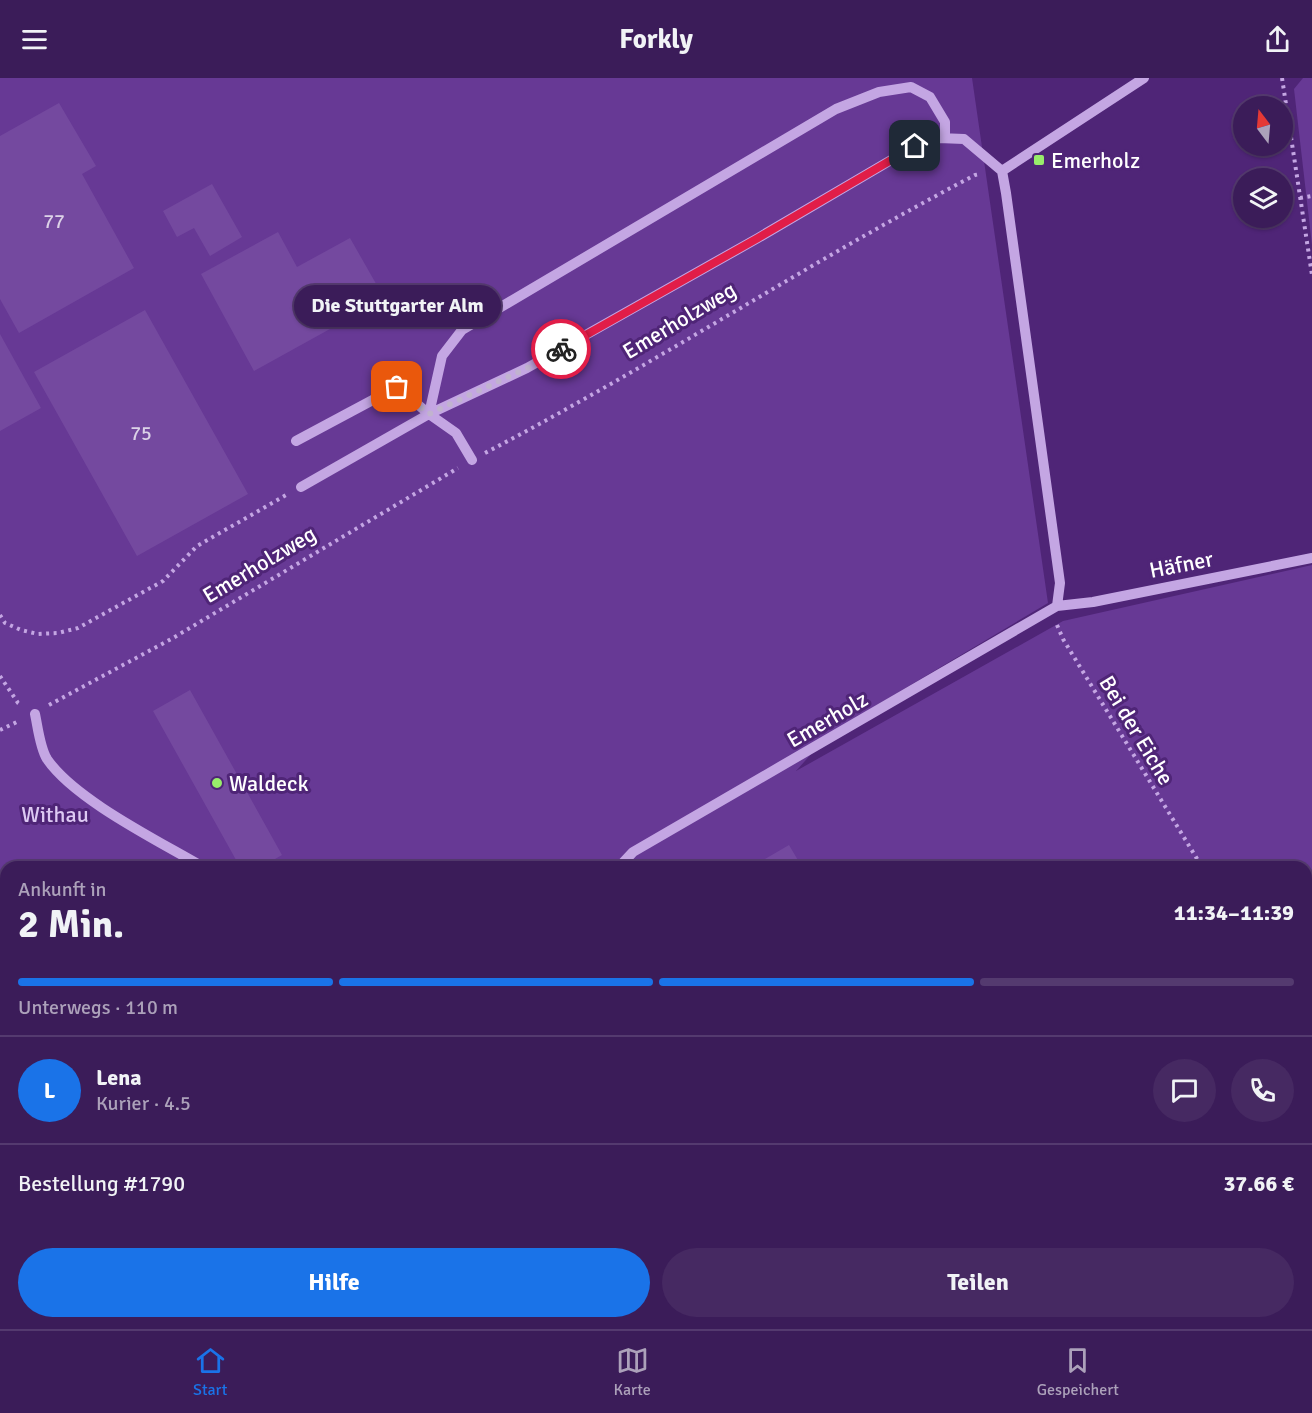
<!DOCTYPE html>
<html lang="de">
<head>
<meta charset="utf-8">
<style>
	:root { --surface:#3b1c59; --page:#462962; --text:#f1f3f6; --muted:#aca1ba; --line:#543a6f; --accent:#1a73e8 }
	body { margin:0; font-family:Signika,sans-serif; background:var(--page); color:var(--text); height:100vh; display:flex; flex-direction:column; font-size:22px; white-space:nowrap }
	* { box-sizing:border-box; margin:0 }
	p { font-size:20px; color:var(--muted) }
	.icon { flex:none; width:33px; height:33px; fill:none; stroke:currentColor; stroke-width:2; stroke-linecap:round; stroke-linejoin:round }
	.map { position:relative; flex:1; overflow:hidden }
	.drawer { position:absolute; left:0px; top:783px; width:1312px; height:468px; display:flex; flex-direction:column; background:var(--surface); border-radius:18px 18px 0 0; box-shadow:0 2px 4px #0004,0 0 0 2px var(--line) }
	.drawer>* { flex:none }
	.needle { width:39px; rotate:344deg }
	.controls { position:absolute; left:1233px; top:18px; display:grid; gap:12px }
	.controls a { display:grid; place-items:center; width:60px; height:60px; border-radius:50%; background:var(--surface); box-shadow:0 2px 4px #0004,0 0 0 2px var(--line); font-size:30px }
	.pin { position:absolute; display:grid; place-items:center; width:51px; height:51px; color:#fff; margin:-26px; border-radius:12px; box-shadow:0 3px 9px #0006 }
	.courier { position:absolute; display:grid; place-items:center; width:60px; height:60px; margin:-30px; border:4px solid #e11d48; border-radius:50%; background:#fff; color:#222; box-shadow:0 2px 8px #0007 }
	.bubble { position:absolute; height:42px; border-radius:21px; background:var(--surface); box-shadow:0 2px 4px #0004,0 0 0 2px var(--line); font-size:20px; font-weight:700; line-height:42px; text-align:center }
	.summary em { font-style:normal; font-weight:700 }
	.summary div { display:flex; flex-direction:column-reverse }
	.summary { display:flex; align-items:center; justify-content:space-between; height:102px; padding:0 18px }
	h1 { font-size:39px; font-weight:700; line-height:45px }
	.bar { display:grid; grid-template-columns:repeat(4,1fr); gap:9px 6px; align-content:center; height:72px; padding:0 18px }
	.bar i { height:8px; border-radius:4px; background:var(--line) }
	.bar .on { background:var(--accent) }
	.bar p { grid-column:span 4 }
	.line { display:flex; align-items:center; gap:15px; padding:0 18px; border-top:2px solid var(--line) }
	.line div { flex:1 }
	.round { display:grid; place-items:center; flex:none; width:63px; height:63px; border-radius:32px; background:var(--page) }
	.action { display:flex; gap:12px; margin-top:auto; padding:12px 18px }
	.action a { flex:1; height:69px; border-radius:36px; background:var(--accent); color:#fff; font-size:24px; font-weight:700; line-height:69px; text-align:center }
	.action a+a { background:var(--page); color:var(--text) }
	header { display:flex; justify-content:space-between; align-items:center; height:78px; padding:0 18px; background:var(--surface); font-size:27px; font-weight:700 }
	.menu { display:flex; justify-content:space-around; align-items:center; height:84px; border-top:2px solid var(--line); background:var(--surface); font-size:16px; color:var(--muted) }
	.menu a { display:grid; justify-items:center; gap:3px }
	.menu .on { color:var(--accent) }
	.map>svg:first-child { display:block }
	.green { fill:#673995; fill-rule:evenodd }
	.building { fill:#74499f }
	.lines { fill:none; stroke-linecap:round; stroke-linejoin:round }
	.path { stroke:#c4a6e3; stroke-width:4; stroke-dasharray:3 4.5; stroke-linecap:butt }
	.minor { stroke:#c4a6e3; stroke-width:10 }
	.done { stroke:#c1b3cf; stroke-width:6; stroke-dasharray:0 10.8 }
	.route { stroke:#e11d48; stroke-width:8 }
	.poi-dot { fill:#98ec6b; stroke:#4f2577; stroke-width:2 }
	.labels { text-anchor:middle; stroke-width:6; stroke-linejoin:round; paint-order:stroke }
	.number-label { font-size:20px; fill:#dcd2e7 }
	.poi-label { font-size:22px; fill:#fff; stroke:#4f2577; text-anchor:start }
	.street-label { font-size:22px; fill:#fff; stroke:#4f2577 }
	.park-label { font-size:22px; fill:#ddc9f3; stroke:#4f2577 }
</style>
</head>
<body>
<header><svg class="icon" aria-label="menu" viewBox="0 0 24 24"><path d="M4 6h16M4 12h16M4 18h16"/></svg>Forkly<svg class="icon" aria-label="share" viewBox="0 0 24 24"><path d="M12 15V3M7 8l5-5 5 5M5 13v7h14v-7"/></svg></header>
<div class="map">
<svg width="1312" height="1251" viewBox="0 0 1312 1251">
	<rect width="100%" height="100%" fill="#4f2577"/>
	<path class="green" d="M0,0H972L1048,525L830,655L796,693L1063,543L1312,487V1251H0ZM6,789H1306V1245H6Z
		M1303,0H1312V167L1294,11Z"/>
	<path class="building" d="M59,25L96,88L82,96L134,190L19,255L0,221V58Z
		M212,106L242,159L210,178L194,150L177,159L163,133Z
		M278,154L297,189L350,160L387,225L341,251L339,246L254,293L201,196Z
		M145,232L248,416L137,478L34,294Z
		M0,256L41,330L0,353Z
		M190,612L282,777L261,789H240L153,633Z
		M789,767L802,789H751Z"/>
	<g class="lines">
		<path class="path" d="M1282,0L1312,197
			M1300,120L1312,118
			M485,375C652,288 809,184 975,97L980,96
			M0,537L5,545L21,552L38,556L58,555L78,550L163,503L197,468L288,416
			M1057,547L1063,561L1202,789
			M0,598L18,625L22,628
			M49,627L173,560L458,390
			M0,652L19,643
			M1306,937L1312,942
			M0,948L6,947
			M0,1155L6,1152
			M424,1245L425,1251"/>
		<path class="minor" d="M1002,93L1144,0
			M429,336L527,290L758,160L915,68L939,60L964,61L1002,93L1006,115L1060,505L1057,528
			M429,336L442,278L462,252L836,31L879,14L911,9L930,19L945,44V60
			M296,363L397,309L429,336
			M301,409L429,336L456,355L472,382
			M35,636C38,650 40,670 47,681C75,722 159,763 203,789
			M619,789L633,774L1057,528L1093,524L1312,480
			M683,1245L686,1251"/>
	</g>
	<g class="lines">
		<path class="done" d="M397,309L429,336L527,290L561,271"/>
		<path class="route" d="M561,271L758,160L915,68"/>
	</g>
	<g class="poi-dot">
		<rect x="1033" y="76" width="12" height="12" rx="3"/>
		<circle cx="217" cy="705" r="6"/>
	</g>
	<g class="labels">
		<g class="number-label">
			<text x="54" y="150">77</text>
			<text x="141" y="362">75</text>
		</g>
		<g class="poi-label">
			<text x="1051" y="90">Emerholz</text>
			<text x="229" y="713">Waldeck</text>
		</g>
		<g class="street-label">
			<text transform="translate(679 242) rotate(-31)" y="8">Emerholzweg</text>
			<text transform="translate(259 486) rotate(-31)" y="8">Emerholzweg</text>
			<text transform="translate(1181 486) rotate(-11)" y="8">Häfner</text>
			<text transform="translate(827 641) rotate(-30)" y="8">Emerholz</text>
			<text transform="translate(1137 652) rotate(59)" y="8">Bei der Eiche</text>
		</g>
		<g class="park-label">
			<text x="55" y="744">Withau</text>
		</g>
	</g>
</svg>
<div class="controls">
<a><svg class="needle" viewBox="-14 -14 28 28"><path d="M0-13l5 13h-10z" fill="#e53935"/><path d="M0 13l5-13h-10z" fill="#aca1ba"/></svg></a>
<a><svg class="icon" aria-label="layers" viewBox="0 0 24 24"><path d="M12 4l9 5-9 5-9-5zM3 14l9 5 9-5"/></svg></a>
</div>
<div class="pin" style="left:397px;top:309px;background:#ea580c"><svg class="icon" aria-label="bag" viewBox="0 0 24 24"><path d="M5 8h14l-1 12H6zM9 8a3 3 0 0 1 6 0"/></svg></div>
<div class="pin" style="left:915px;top:68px;background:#1f2937"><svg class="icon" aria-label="home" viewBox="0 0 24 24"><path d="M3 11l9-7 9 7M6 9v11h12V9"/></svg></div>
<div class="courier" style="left:561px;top:271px"><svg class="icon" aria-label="bike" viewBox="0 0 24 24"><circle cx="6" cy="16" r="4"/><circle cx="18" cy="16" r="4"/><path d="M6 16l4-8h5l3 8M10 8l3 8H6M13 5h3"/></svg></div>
<div class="bubble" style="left:294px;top:207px;width:207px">Die Stuttgarter Alm</div>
<section class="drawer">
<div class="summary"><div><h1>2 Min.</h1><p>Ankunft in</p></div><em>11:34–11:39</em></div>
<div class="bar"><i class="on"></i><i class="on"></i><i class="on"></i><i></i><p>Unterwegs · 110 m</p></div>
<div class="line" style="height:108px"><b class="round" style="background:var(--accent);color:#fff">L</b><div><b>Lena</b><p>Kurier · 4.5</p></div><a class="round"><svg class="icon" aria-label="chat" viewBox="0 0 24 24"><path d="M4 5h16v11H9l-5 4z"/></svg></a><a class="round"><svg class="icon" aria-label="phone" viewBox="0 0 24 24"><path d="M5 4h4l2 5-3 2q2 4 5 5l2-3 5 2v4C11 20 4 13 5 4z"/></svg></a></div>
<div class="line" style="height:78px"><div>Bestellung #1790</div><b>37.66 €</b></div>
<div class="action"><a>Hilfe</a><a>Teilen</a></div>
</section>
</div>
<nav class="menu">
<a class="on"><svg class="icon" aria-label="home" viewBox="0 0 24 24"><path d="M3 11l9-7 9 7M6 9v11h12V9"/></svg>Start</a>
<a><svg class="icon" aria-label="map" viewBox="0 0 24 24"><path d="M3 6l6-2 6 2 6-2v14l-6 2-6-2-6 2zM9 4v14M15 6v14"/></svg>Karte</a>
<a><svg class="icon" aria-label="saved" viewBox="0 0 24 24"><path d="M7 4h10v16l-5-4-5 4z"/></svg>Gespeichert</a>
</nav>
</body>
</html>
